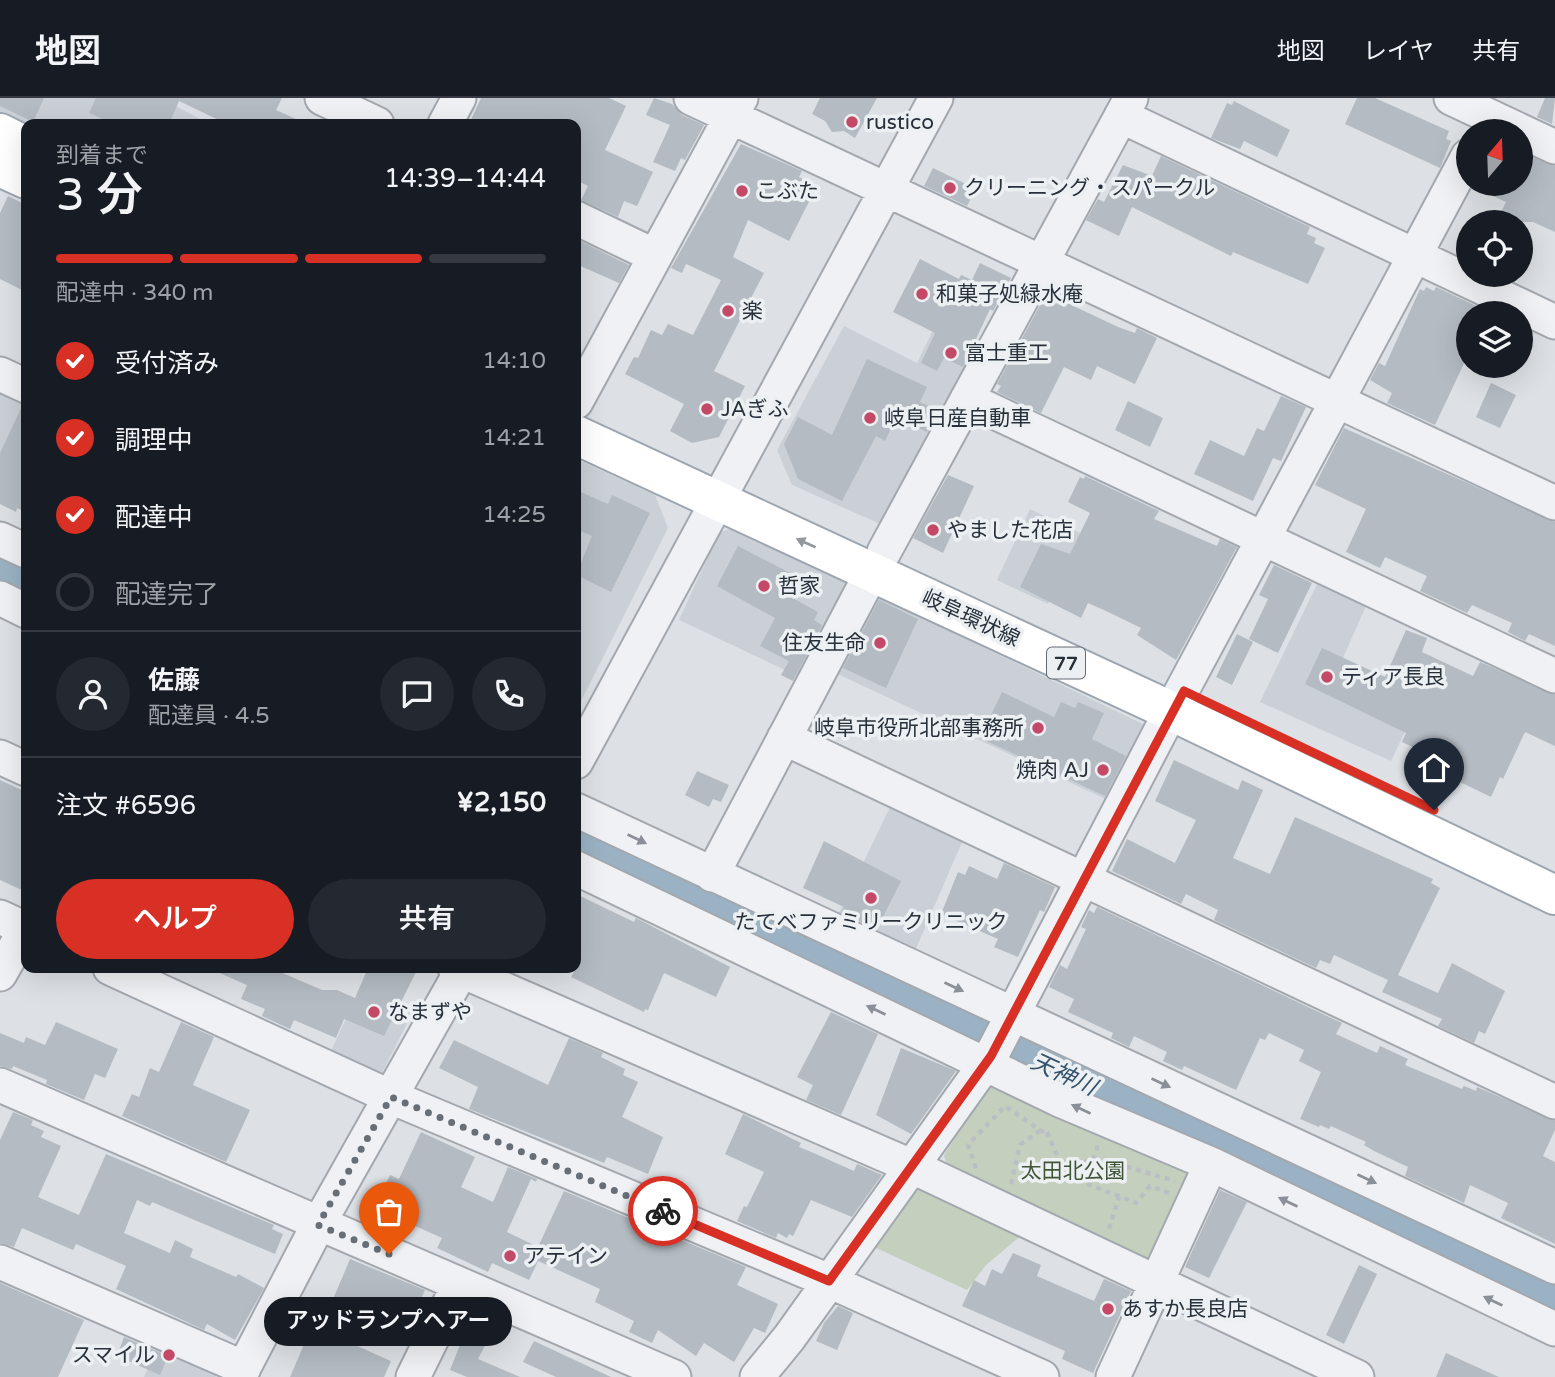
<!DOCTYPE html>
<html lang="ja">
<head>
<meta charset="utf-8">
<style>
	:root { --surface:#171b24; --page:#242831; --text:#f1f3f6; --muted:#9ea1a6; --line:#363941; --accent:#d93025 }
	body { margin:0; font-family:"Varela Round","Noto Sans JP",sans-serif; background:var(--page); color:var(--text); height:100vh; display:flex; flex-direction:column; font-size:26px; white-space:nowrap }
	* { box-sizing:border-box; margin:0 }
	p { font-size:23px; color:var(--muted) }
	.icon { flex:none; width:38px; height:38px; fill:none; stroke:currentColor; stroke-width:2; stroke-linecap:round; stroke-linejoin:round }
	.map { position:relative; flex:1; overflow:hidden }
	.drawer { position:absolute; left:21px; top:21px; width:560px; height:854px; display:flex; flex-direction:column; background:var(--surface); border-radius:14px; box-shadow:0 7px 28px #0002 }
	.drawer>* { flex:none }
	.needle { width:46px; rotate:19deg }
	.fabs { position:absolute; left:1456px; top:21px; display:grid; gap:14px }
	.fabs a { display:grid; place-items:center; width:77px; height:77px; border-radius:50%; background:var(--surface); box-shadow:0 7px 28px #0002; font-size:35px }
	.pin { position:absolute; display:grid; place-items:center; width:60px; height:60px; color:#fff; margin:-72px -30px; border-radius:50% 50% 50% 0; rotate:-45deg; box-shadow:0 0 7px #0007 }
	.pin .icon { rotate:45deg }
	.courier { position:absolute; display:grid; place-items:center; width:70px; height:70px; margin:-35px; border:5px solid #d93025; border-radius:50%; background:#fff; color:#222; box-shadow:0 2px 9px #0007 }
	.bubble { position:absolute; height:49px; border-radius:24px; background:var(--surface); box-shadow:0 7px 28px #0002; font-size:23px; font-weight:600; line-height:49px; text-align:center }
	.summary em { font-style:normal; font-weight:600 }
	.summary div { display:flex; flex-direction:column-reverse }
	.summary { display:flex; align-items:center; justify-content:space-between; height:119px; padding:0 35px }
	h1 { font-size:46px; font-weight:600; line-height:52px }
	.bar { display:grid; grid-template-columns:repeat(4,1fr); gap:10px 7px; align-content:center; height:84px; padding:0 35px }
	.bar i { height:9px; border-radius:5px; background:var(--line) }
	.bar .current { background:var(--accent) }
	.bar p { grid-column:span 4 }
	.line { display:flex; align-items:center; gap:18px; padding:0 35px; border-top:2px solid var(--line) }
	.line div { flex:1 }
	.round { display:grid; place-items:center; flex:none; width:74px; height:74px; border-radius:37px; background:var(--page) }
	ol { padding:0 35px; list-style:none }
	li { display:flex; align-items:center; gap:21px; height:77px }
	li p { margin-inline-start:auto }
	li .icon { padding:7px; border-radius:50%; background:var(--accent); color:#fff; stroke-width:4 }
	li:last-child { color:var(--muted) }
	li i { width:38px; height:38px; border:4px solid var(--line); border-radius:50% }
	.primary-button { display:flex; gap:14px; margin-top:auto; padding:14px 35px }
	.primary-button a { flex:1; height:80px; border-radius:42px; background:var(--accent); color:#fff; font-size:28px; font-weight:600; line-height:80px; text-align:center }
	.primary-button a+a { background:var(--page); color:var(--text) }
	header { display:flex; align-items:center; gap:42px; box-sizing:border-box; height:98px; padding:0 35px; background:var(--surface); border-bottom:2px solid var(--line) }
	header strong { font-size:33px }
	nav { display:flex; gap:38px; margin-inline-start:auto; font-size:24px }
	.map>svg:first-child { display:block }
	.built { fill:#cbd0d7 }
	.green { fill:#c4cfbe }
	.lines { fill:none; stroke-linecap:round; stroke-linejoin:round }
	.river { stroke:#9ab2c3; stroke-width:40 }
	.building { fill:#b4bbc2 }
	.minor-casing { stroke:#a3a8af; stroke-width:37 }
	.major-casing { stroke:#9da6b0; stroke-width:42 }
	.path { stroke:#bbbfc4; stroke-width:4.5; stroke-dasharray:5 5; stroke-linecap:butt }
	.minor { stroke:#eff1f4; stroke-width:33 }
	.major { stroke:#fff; stroke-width:38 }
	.oneway { fill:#93989d }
	.oneway2 { fill:#8b9098 }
	.done { stroke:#676e76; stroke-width:7; stroke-dasharray:0 12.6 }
	.route { stroke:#d93025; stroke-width:9 }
	.poi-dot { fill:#c34967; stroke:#ecf0f3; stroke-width:2.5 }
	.labels { text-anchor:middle; stroke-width:7; stroke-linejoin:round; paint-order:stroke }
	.shield { fill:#ecf0f3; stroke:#626a72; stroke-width:2 }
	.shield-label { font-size:19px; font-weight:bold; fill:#27303b }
	.poi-label { font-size:21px; fill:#27303b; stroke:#ecf0f3; text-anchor:start }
	.street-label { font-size:21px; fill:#27303b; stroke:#ecf0f3 }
	.park-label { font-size:21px; fill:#3f5536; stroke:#ecf0f3 }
	.water-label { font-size:23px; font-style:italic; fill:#35526b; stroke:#ecf0f3 }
</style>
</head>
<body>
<header>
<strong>地図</strong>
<nav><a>地図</a><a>レイヤ</a><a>共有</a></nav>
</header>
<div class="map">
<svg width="1555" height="1279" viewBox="0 0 1555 1279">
	<rect width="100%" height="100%" fill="#dde1e5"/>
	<path class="built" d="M0,0H160L210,26L26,27L0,14Z
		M938,222L986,245L885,428L792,387L777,352L844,228L917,265Z
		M0,284L26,295V369L0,357Z
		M576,361L655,397L668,430L576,613Z
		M1030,411L1081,435L1048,506L997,482Z
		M734,429L853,486L802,580L679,522L719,435Z
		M1321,478L1369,501L1343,560L1422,598L1391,663L1260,604Z
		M872,496L1143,626L1147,634L1112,704L831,573Z
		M893,703L966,735L911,862L833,827Z
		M362,886L415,910L381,977L330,955Z
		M158,1245L211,1269L216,1279H144Z"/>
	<path class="green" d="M991,985L1198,1074L1160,1160L1145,1167L948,1072L944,1057Z
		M923,1089L1022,1137L986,1167L967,1192L874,1149L907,1099Z"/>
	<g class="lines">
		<path class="river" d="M0,474L26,487
			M576,746L1495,1178L1555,1199"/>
	</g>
	<path class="building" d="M0,0H44L33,24L0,8Z
		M96,0H282L276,12L307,26H227L179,3L169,26H114L89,15Z
		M481,0H609L626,8L605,52L653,74L637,108L624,103L618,119L581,102L588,88L576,82V26H469Z
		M654,0L672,6L682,17L704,27L685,62L681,60L675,73L653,64L670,27L646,17Z
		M820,0H877L855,40L844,33L832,34L825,23L812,16Z
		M1357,0H1375L1449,33L1446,41L1451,43L1440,70L1345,26Z
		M1545,0H1555L1552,26L1537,19Z
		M1234,3L1290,32L1277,59L1244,43L1240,51L1211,40L1227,5L1232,7Z
		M741,46L802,73L799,79L817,88L789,143L748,122L733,159L764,175L750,202L756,204L746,225L740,222L714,273L745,288L719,339L692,345L670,333L684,306L625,276L634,259L638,260L651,232L662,237L668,226L693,237L721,182L686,166L682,175L671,170Z
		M1521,54L1555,68V134L1533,124H1496L1506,104L1473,89L1475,86H1521Z
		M1161,58L1310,129L1307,136L1316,140L1314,145L1325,150L1308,186L1233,154L1231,158L1132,109L1119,138L1086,122L1098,101L1104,104L1123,67L1152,78Z
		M933,70L976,91L967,108L924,88Z
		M8,98L26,107V194L0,181V115Z
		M576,141L629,167L619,185L576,166Z
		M920,161L959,181L961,177L972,182L980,165L1011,180L993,213L990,211L963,269L944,260L937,273L921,265L935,235L893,214Z
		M1050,189L1068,198L1065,204L1118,229L1135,235L1137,230L1157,240L1135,286L1097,268L1091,282L1064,269L1041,315L997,294L1001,288L997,286Z
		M1426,189L1434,193L1436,189L1489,214L1468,215V257L1435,327L1387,305L1392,295L1370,282L1379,265L1385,268L1420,191L1424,193Z
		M867,261L927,289L920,304L938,312L927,334L896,320L885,343L876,338L842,403L798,381L784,346L798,319L832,337Z
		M1491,285L1516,297L1500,330L1476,319Z
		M1281,298L1306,309L1281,363L1273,360L1253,403L1194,376L1210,342L1244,358L1257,330L1264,333Z
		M1128,303L1163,320L1150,349L1115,332Z
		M23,306L26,307V414L17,410L16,414L0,406V355Z
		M1344,330L1555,424V548L1529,536L1525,543L1508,534L1512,525L1472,507L1467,515L1420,493L1427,478L1385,459L1380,470L1346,454L1366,411L1315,387Z
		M948,377L974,388L943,455L913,440Z
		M1085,378L1159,413L1154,421L1217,448L1220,441L1237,449L1176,562L1137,537L1141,530L1106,513L1088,505L1081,520L1020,489L1041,446L1070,456L1090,415L1068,404L1080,379L1084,381Z
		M576,392L608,406L612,397L650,415L611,494L576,477L592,438L576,431Z
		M738,448L792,476L782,494L818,514L814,522L822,527L793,583L781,577L789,563L760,548L775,520L717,488Z
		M1274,467L1312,485L1278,555L1249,541L1268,501L1259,497Z
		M879,502L918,521L886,590L843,570Z
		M1406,532L1427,540L1422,554L1473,578L1480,564L1555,597V648L1525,634L1503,681L1500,679L1491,699L1435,672L1440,662L1402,644L1406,635L1305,586L1322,550L1385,579Z
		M1237,536L1253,544L1232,587L1216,579Z
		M1002,594L1054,619L1061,604L1075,610L1078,604L1104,615L1092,641L1126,658L1105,698L980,640Z
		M1174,662L1238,692L1242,682L1263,692L1233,760L1270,776L1295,719L1433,781L1431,785L1440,790L1398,877L1438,895L1452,865L1505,893L1485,936L1479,933L1474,945L1438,928L1442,921L1382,894L1388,882L1334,857L1330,866L1320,862L1316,870L1214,822L1218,812L1186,796L1181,806L1112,773L1127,741L1175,765L1196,722L1155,703Z
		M697,673L729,687L721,704L713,701L709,709L685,697Z
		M0,682L26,694V794L0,782Z
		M824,743L901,783L877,831L841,815L844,809L803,790Z
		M1004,765L1055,789L1044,814L1040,812L1018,859L994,849L998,841L941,816L958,774L965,777L969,768L997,781Z
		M576,796L634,824L636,820L730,869L716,899L664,875L648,912L645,911L644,914L571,879L576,870Z
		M1097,809L1342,925L1336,936L1377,955L1380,948L1408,961L1405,967L1462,991L1464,988L1476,993L1477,989L1555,1023V1032L1543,1058L1555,1064V1146L1501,1120L1508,1105L1470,1087L1464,1105L1405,1078L1408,1069L1374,1053L1364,1047L1366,1044L1331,1028L1329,1031L1320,1027L1319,1029L1300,1021L1321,974L1299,963L1304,952L1269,935L1265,942L1260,940L1236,992L1184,968L1182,972L1163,963L1167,954L1134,938L1129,949L1111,940L1113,935L1068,914L1074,901L1049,889L1060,867L1067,871L1086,831L1081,829L1089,812L1094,815Z
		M208,870H271L322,892H337L355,900L368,870H418L384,938L344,921L336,940L294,922L290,931L262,918L265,911L241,901L247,887Z
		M831,914L878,936L841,1017L806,1002L813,987L797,979Z
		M56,924L118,951L105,980L95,976L84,1002L46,986L47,982L13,968L12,971L0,968V935L24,945L26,939L45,947Z
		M181,924L214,939L193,987L250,1012L226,1064L122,1018L132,996L139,999L150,970L159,974Z
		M569,940L603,955L601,959L625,971L623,977L638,984L622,1019L663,1039L648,1076L607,1059L604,1065L469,1011L478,989L439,970L454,942L548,987Z
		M901,950L956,973L911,1036L876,1017Z
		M13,1014L33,1022L31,1027L44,1033L41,1039L61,1048L38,1099L79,1117L106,1056L274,1127L272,1131L283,1136L275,1156L152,1104L150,1108L137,1102L124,1135L170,1155L175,1142L193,1151L190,1159L236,1179L238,1176L264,1190L235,1242L207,1226L204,1232L116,1191L126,1168L76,1146L73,1152L22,1130L14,1149L0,1145V1042Z
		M743,1016L801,1045L799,1049L809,1053L854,1073L857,1066L882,1077L852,1119L811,1102L793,1138L789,1136L787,1140L778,1135L776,1140L737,1123L744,1108L747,1109L764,1074L725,1056Z
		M421,1034L475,1059L461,1089L493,1104L508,1069L537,1081L536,1084L531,1081L507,1134L538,1149L564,1093L746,1169L737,1187L778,1206L765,1235L754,1230L734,1264L704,1245L696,1258L658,1232L652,1245L629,1234L634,1223L595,1204L600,1191L538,1163L529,1182L492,1165L488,1174L437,1150L442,1140L375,1110L390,1077L399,1081Z
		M1220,1092L1247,1104L1209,1180L1185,1169Z
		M1013,1155L1041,1167L1037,1178L1094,1203L1104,1181L1131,1193L1093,1275L1062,1261L1065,1253L962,1208L974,1182L985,1188L992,1171L1002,1176Z
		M350,1161L425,1192L408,1230L334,1199Z
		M1359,1167L1377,1176L1344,1246L1326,1237Z
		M0,1185L84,1222L58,1279H0Z
		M838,1208L853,1215L837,1252L816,1243L824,1225Z
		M469,1212L496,1226L478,1261L520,1279H467L450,1272L464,1237L458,1234Z
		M312,1228L391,1263L384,1279H290Z
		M124,1239L168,1258L160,1277L117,1258Z
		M534,1243L611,1279H556L523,1264Z
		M1446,1255L1499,1279H1436Z"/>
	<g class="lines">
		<defs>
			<path id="minor" d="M322,0L377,26
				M691,0L1555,405
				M1451,0L1555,49
				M1121,18L1555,224
				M445,26L459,0
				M576,120L655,158
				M0,276L26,288
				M967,301L1555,578
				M576,304L741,0
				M0,441L26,453
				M884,454L1131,0
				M0,500L26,513
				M784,640L1555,1004
				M0,659L26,671
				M576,664L936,0
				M576,712L1555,1169
				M576,770L1062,1003L1211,1066L1555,1231
				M712,777L872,474
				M0,819L26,831
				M110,870L391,999L829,1183L1042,1279
				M455,870L913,1069L1357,1279
				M0,876L26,830
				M0,987L674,1279
				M0,1164L244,1270
				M239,1279L318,1127L463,870
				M413,1279L459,1186
				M757,1279L789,1240L991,958L1171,613L1468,58
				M1113,1279L1211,1066"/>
			<path id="major" d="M0,35L26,48
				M0,69L26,81
				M576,337L1171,613L1555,797"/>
		</defs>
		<use href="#minor" class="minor-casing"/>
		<use href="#major" class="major-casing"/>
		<path class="path" d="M1047,1034L1062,1069L1093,1062L1098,1047
			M976,1070L968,1047L1005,1008L1046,1036
			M1011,1086L1020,1047L1041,1032
			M1169,1095L1150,1088L1136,1105L1085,1085L1089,1074L1107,1063L1175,1083
			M1109,1131L1119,1099
			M509,1279H511"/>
		<use href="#minor" class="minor"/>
		<use href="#major" class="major"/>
	</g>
	<defs><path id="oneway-solid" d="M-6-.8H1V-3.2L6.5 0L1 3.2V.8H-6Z" transform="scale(1.75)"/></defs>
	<use class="oneway" href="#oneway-solid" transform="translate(806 445) rotate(-156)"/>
	<g class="oneway2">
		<use href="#oneway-solid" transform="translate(637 741) rotate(26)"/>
		<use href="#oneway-solid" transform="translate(954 889) rotate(25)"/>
		<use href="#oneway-solid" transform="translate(876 912) rotate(-155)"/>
		<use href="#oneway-solid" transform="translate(1161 985) rotate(25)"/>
		<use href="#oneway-solid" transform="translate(1081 1011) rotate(-155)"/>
		<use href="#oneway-solid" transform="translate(1367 1081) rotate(25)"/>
		<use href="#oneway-solid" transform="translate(1288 1104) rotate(-154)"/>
		<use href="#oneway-solid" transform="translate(1493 1203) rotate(-154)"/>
	</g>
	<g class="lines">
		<path class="done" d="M389,1156L318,1127L391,999L663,1113"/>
		<path class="route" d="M663,1113L829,1183L991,958L1184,593L1434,712"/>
	</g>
	<g class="poi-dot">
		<circle cx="852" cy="24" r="7"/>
		<circle cx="950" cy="90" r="7"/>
		<circle cx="742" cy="93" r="7"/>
		<circle cx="922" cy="196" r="7"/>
		<circle cx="728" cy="213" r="7"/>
		<circle cx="951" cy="255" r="7"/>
		<circle cx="707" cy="311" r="7"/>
		<circle cx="870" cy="320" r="7"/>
		<circle cx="933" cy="432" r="7"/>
		<circle cx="764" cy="488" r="7"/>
		<circle cx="880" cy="545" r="7"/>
		<circle cx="1327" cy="579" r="7"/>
		<circle cx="1038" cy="630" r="7"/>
		<circle cx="1103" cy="672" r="7"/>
		<circle cx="871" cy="800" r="7"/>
		<circle cx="374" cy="914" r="7"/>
		<circle cx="510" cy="1158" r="7"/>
		<circle cx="1108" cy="1211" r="7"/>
		<circle cx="169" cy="1257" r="7"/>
	</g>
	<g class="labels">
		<rect class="shield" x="1047" y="549.5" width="38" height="31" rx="5"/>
		<g class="shield-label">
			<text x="1066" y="572">77</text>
		</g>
		<g class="poi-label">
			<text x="866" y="31">rustico</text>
			<text x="964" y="97">クリーニング・スパークル</text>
			<text x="756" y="100">こぶた</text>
			<text x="936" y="203">和菓子処緑水庵</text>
			<text x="742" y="220">楽</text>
			<text x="965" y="262">富士重工</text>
			<text x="721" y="318">JAぎふ</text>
			<text x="884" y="327">岐阜日産自動車</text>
			<text x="947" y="439">やました花店</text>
			<text x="778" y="495">哲家</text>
			<text x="866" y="552" text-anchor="end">住友生命</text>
			<text x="1341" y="586">ティア長良</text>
			<text x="1024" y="637" text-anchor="end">岐阜市役所北部事務所</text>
			<text x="1089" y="679" text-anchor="end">焼肉 AJ</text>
			<text x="871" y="831" text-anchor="middle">たてべファミリークリニック</text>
			<text x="388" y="921">なまずや</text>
			<text x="524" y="1165">アテイン</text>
			<text x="1122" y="1218">あすか長良店</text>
			<text x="155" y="1264" text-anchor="end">スマイル</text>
		</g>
		<g class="street-label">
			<text transform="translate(971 520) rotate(25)" y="7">岐阜環状線</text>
		</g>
		<g class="park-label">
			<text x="1073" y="1080">太田北公園</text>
		</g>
		<g class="water-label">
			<text transform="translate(1064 976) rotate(25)" y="8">天神川</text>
		</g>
	</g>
</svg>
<div class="fabs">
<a><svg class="needle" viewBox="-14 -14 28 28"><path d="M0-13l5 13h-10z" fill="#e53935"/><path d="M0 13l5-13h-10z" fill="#9ea1a6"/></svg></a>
<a><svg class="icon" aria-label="locate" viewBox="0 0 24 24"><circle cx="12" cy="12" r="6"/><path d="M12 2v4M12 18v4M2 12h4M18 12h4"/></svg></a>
<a><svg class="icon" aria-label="layers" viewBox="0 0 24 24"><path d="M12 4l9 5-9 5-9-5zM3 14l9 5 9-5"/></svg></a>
</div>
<div class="pin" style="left:389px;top:1156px;background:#ea580c"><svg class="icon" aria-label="bag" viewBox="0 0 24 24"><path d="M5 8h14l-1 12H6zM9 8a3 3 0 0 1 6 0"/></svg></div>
<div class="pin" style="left:1434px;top:712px;background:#1f2937"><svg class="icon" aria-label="home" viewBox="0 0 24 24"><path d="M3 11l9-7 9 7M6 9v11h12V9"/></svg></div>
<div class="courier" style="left:663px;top:1113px"><svg class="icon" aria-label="bike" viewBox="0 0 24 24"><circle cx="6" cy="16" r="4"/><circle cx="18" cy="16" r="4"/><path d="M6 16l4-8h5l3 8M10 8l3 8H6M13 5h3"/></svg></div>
<div class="bubble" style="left:264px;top:1199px;width:248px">アッドランプヘアー</div>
<section class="drawer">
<div class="summary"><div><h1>3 分</h1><p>到着まで</p></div><em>14:39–14:44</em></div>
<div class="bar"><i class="current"></i><i class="current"></i><i class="current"></i><i></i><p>配達中 · 340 m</p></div>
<ol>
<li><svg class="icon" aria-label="check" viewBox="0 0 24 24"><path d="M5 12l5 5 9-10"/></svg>受付済み<p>14:10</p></li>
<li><svg class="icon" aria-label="check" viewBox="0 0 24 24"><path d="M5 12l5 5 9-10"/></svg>調理中<p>14:21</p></li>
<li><svg class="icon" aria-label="check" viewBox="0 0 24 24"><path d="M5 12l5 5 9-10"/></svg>配達中<p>14:25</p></li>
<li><i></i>配達完了</li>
</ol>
<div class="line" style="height:126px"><a class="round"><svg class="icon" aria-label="person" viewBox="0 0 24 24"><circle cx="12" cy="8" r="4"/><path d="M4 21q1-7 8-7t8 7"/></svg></a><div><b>佐藤</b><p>配達員 · 4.5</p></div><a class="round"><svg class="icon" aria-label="chat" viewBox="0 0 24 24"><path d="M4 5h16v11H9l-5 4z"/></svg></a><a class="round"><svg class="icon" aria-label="phone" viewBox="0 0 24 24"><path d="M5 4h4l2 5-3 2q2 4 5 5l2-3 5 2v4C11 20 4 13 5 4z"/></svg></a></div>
<div class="line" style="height:91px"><div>注文 #6596</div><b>¥2,150</b></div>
<div class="primary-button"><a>ヘルプ</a><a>共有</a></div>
</section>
</div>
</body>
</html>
